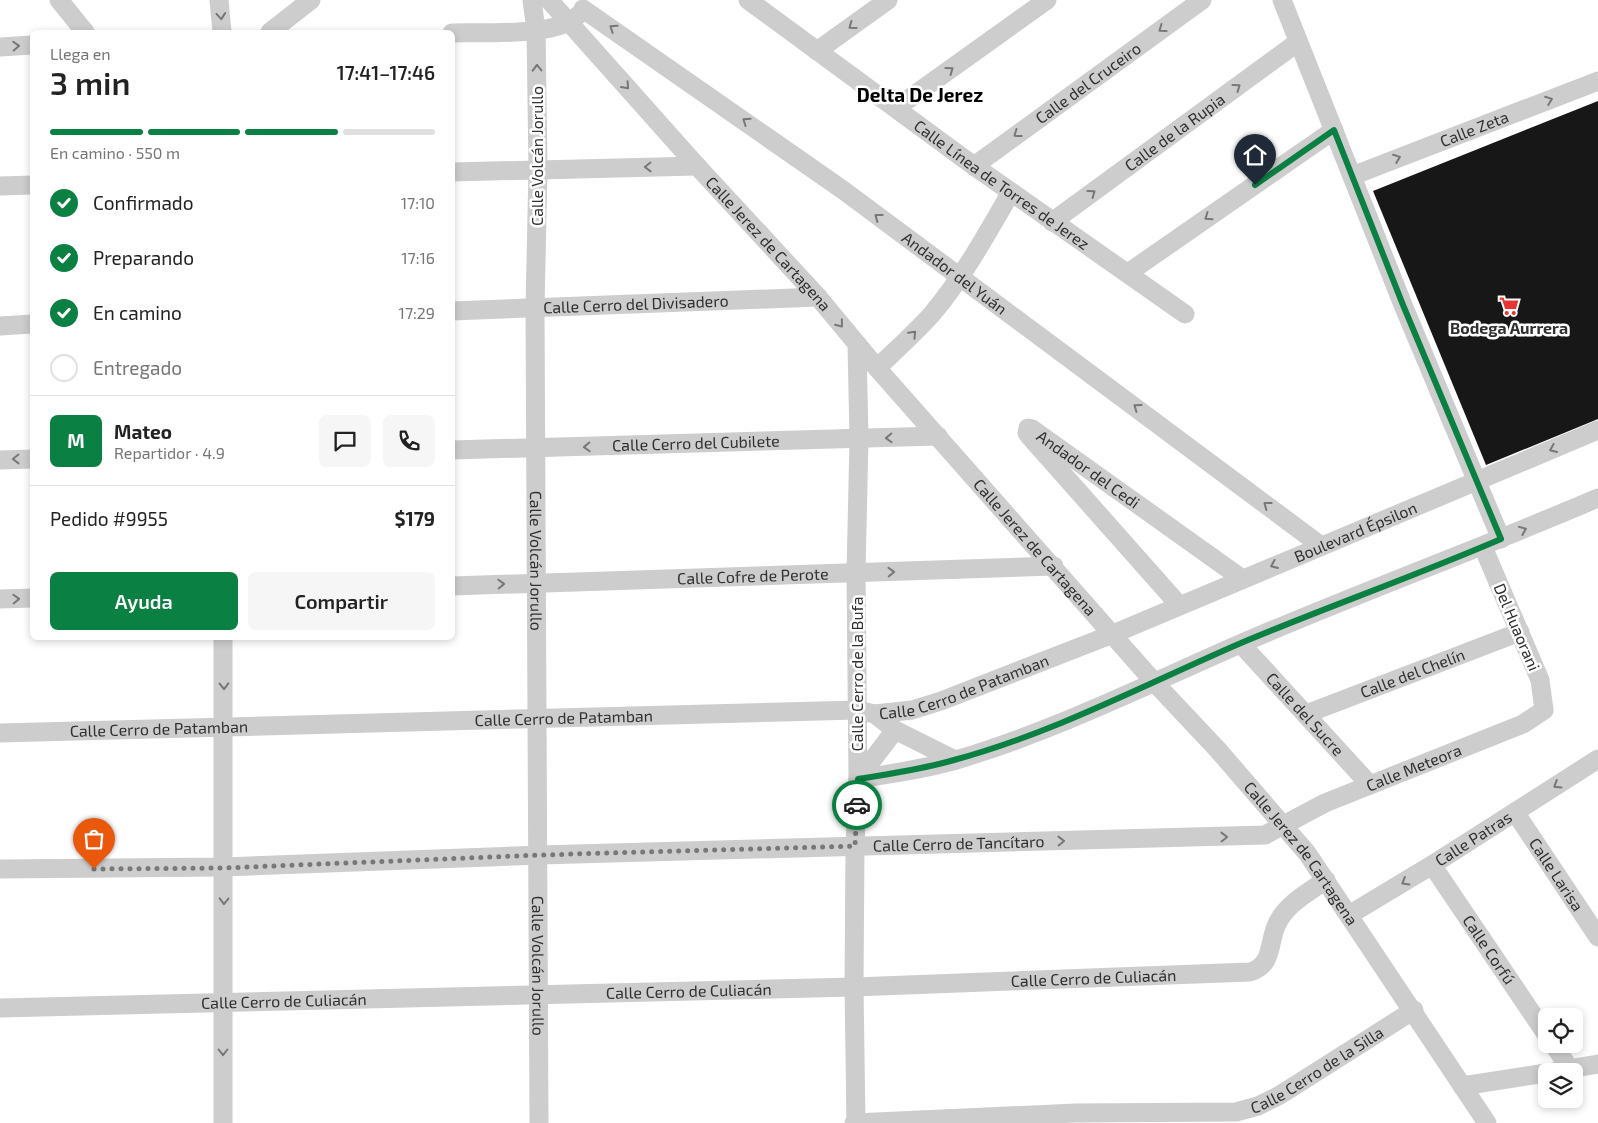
<!DOCTYPE html>
<html lang="es">
<head>
<meta charset="utf-8">
<style>
	:root { --surface:#fff; --page:#f6f6f6; --text:#222; --muted:#767676; --line:#e0e0e0; --accent:#0b8043 }
	body { margin:0; font-family:"Exo 2",sans-serif; background:var(--page); color:var(--text); height:100vh; display:flex; flex-direction:column; font-size:19px; white-space:nowrap }
	* { box-sizing:border-box; margin:0 }
	p { font-size:16px; color:var(--muted) }
	.icon { flex:none; width:28px; height:28px; fill:none; stroke:currentColor; stroke-width:2; stroke-linecap:round; stroke-linejoin:round }
	.map { position:relative; flex:1; overflow:hidden }
	.sheet { position:absolute; left:30px; top:30px; width:425px; height:610px; display:flex; flex-direction:column; background:var(--surface); border-radius:8px; box-shadow:0 2px 8px #0003 }
	.sheet>* { flex:none }
	.tools { position:absolute; left:1538px; top:1008px; display:grid; gap:10px }
	.tools a { display:grid; place-items:center; width:45px; height:45px; border-radius:8px; background:var(--surface); box-shadow:0 2px 8px #0003; font-size:25px }
	.pin { position:absolute; display:grid; place-items:center; width:42px; height:42px; color:#fff; margin:-51px -21px; border-radius:50% 50% 50% 0; rotate:-45deg; box-shadow:0 0 5px #0007 }
	.pin .icon { rotate:45deg }
	.courier { position:absolute; display:grid; place-items:center; width:50px; height:50px; margin:-25px; border:4px solid #0b8043; border-radius:50%; background:#fff; color:#222; box-shadow:0 1px 6px #0007 }
	.headline em { font-style:normal; font-weight:600 }
	.headline div { display:flex; flex-direction:column-reverse }
	.headline { display:flex; align-items:center; justify-content:space-between; height:85px; padding:0 20px }
	h1 { font-size:32px; font-weight:600; line-height:38px }
	.bar { display:grid; grid-template-columns:repeat(4,1fr); gap:8px 5px; align-content:center; height:60px; padding:0 20px }
	.bar i { height:6px; border-radius:4px; background:var(--line) }
	.bar .selected { background:var(--accent) }
	.bar p { grid-column:span 4 }
	.line { display:flex; align-items:center; gap:12px; padding:0 20px; border-top:1px solid var(--line) }
	.line div { flex:1 }
	.round { display:grid; place-items:center; flex:none; width:52px; height:52px; border-radius:8px; background:var(--page) }
	ol { padding:0 20px; list-style:none }
	li { display:flex; align-items:center; gap:15px; height:55px }
	li p { margin-inline-start:auto }
	li .icon { padding:5px; border-radius:50%; background:var(--accent); color:#fff; stroke-width:4 }
	li:last-child { color:var(--muted) }
	li i { width:28px; height:28px; border:2px solid var(--line); border-radius:50% }
	.button { display:flex; gap:10px; margin-top:auto; padding:10px 20px }
	.button a { flex:1; height:58px; border-radius:8px; background:var(--accent); color:#fff; font-size:20px; font-weight:600; line-height:58px; text-align:center }
	.button a+a { background:var(--page); color:var(--text) }
	.map>svg:first-child { display:block }
	.building { fill:#171717 }
	.lines { fill:none; stroke-linecap:round; stroke-linejoin:round }
	.minor { stroke:#cdcdcd; stroke-width:19 }
	.oneway { stroke:#777 }
	.done { stroke:#787878; stroke-width:5; stroke-dasharray:0 9 }
	.route { stroke:#0b8043; stroke-width:6 }
	.labels { text-anchor:middle; stroke-width:5; stroke-linejoin:round; paint-order:stroke }
	.street-label { font-size:16px; fill:#303030; stroke:#fff }
	.poi-label { font-size:16px; font-weight:bold; fill:#303030; stroke:#fff }
	.quarter-label { font-size:19px; font-weight:bold; fill:#000; stroke:#fff }
</style>
</head>
<body>
<div class="map">
<svg width="1598" height="1123" viewBox="0 0 1598 1123">
	<rect width="100%" height="100%" fill="#fff"/>
	<path class="building" d="M1598,101V419L1486,465L1373,191Z"/>
	<g class="lines">
		<g class="minor">
			<path d="M59,0L85,32"/>
			<path d="M219,0L222,32"/>
			<path id="s1" d="M532,0L536,30L538,169L535,308L539,1123"/>
			<path id="s2" d="M549,0L697,166L818,297L877,368L1155,683L1218,750L1307,853L1487,1123"/>
			<path id="s3" d="M748,0L974,166L1185,314"/>
			<path d="M1282,0L1403,305L1501,539"/>
			<path id="s4" d="M583,9L843,190L1320,545"/>
			<path d="M270,32L311,0"/>
			<path d="M452,33C483,32 557,37 577,16"/>
			<path d="M0,47L32,45"/>
			<path d="M817,51L888,0"/>
			<path d="M896,108L1047,0"/>
			<path id="s5" d="M974,166L1202,0"/>
			<path d="M452,172L697,166"/>
			<path id="s6" d="M1352,176L1598,81"/>
			<path d="M0,186L32,185"/>
			<path id="s7" d="M1052,222L1298,42"/>
			<path d="M1128,273L1334,130"/>
			<path id="s8" d="M452,311L818,297"/>
			<path d="M0,326L32,324"/>
			<path d="M877,368C896,350 915,333 932,314C963,277 987,234 1011,192"/>
			<path id="s9" d="M452,450L938,436"/>
			<path d="M0,460L32,459"/>
			<path id="s10" d="M452,586L1054,566"/>
			<path d="M0,599L32,598"/>
			<path id="s11" d="M1179,605L1031,438L1027,433L1028,428L1032,429L1241,578"/>
			<path id="s12" d="M1241,644L1370,785"/>
			<path d="M875,714L895,730L955,760"/>
			<path id="s13" d="M1306,714L1520,632"/>
			<path id="s14" d="M0,733L857,710L875,714L912,710L941,701L1113,634L1598,430"/>
			<path d="M858,779C891,774 924,769 956,760C1054,731 1146,685 1240,644C1358,593 1479,549 1598,498"/>
			<path d="M858,779L895,730"/>
			<path id="s15" d="M1515,812L1598,937"/>
			<path id="s16" d="M1432,865L1546,1034"/>
			<path id="s17" d="M0,869L224,867L540,855L1265,835L1325,803L1523,724L1544,710L1540,680L1483,547"/>
			<path id="s18" d="M1349,915L1432,865L1598,759"/>
			<path id="s19" d="M0,1008L854,987L1250,972C1274,965 1268,942 1277,924C1286,904 1309,892 1326,880"/>
			<path d="M1553,1044L1570,1069"/>
			<path d="M1556,1071L1598,1064"/>
			<path d="M1462,1086L1546,1073"/>
			<path d="M223,1123V638"/>
			<path id="s20" d="M854,1123L1076,1113L1236,1112L1258,1106L1280,1095L1414,1010"/>
			<path d="M856,1123L854,987L855,846L858,779L856,573L859,439L857,344"/>
		</g>
	</g>
	<defs><path id="oneway-chevron" d="M-2-3.5L2.5 0L-2 3.5" fill="none" stroke-width="1.6" stroke-linecap="round" stroke-linejoin="round" transform="scale(1.25)"/></defs>
	<g class="oneway">
		<use href="#oneway-chevron" transform="translate(221 16) rotate(85)"/>
		<use href="#oneway-chevron" transform="translate(852 26) rotate(144)"/>
		<use href="#oneway-chevron" transform="translate(613 28) rotate(-146)"/>
		<use href="#oneway-chevron" transform="translate(1162 29) rotate(144)"/>
		<use href="#oneway-chevron" transform="translate(16 46) rotate(-3)"/>
		<use href="#oneway-chevron" transform="translate(537 68) rotate(-91)"/>
		<use href="#oneway-chevron" transform="translate(950 70) rotate(-36)"/>
		<use href="#oneway-chevron" transform="translate(626 86) rotate(48)"/>
		<use href="#oneway-chevron" transform="translate(1237 87) rotate(-36)"/>
		<use href="#oneway-chevron" transform="translate(1549 100) rotate(-21)"/>
		<use href="#oneway-chevron" transform="translate(746 121) rotate(-145)"/>
		<use href="#oneway-chevron" transform="translate(1017 134) rotate(144)"/>
		<use href="#oneway-chevron" transform="translate(1397 158) rotate(-21)"/>
		<use href="#oneway-chevron" transform="translate(648 167) rotate(179)"/>
		<use href="#oneway-chevron" transform="translate(1092 193) rotate(-36)"/>
		<use href="#oneway-chevron" transform="translate(878 217) rotate(-143)"/>
		<use href="#oneway-chevron" transform="translate(1208 217) rotate(145)"/>
		<use href="#oneway-chevron" transform="translate(840 324) rotate(51)"/>
		<use href="#oneway-chevron" transform="translate(913 334) rotate(-46)"/>
		<use href="#oneway-chevron" transform="translate(1137 407) rotate(-144)"/>
		<use href="#oneway-chevron" transform="translate(889 438) rotate(178)"/>
		<use href="#oneway-chevron" transform="translate(587 447) rotate(178)"/>
		<use href="#oneway-chevron" transform="translate(1553 449) rotate(157)"/>
		<use href="#oneway-chevron" transform="translate(16 459) rotate(179)"/>
		<use href="#oneway-chevron" transform="translate(1267 505) rotate(-143)"/>
		<use href="#oneway-chevron" transform="translate(1523 530) rotate(-22)"/>
		<use href="#oneway-chevron" transform="translate(1274 565) rotate(157)"/>
		<use href="#oneway-chevron" transform="translate(891 572) rotate(-2)"/>
		<use href="#oneway-chevron" transform="translate(501 584) rotate(-2)"/>
		<use href="#oneway-chevron" transform="translate(16 599) rotate(-2)"/>
		<use href="#oneway-chevron" transform="translate(224 686) rotate(89)"/>
		<use href="#oneway-chevron" transform="translate(1557 785) rotate(148)"/>
		<use href="#oneway-chevron" transform="translate(1224 837) rotate(-1)"/>
		<use href="#oneway-chevron" transform="translate(1061 841) rotate(-1)"/>
		<use href="#oneway-chevron" transform="translate(1405 882) rotate(149)"/>
		<use href="#oneway-chevron" transform="translate(224 901) rotate(91)"/>
		<use href="#oneway-chevron" transform="translate(223 1052) rotate(90)"/>
	</g>
	<g class="lines">
		<path class="done" d="M94,869L224,868L540,855L855,846L857,805"/>
		<path class="route" d="M857,805L858,779C890,774 923,769 954,760C1054,733 1146,684 1241,643C1327,607 1415,576 1501,539L1403,305L1334,130L1255,185"/>
	</g>
	<defs>
		<symbol id="supermarket-bare" viewBox="-9 -9 18 18"><path d="M-6-5.5h2.5l.6 2H6L4.5 2H-2.5L-4.4-4H-6ZM-1.5 3.2a1.3 1.3 0 1 0 .1 0ZM3 3.2a1.3 1.3 0 1 0 .1 0Z" fill="#e83432" stroke="#fff" stroke-width="2.5" paint-order="stroke"/></symbol>
	</defs>
	<g fill-rule="evenodd">
		<use href="#supermarket-bare" x="1495" y="292" width="28" height="28"/>
	</g>
	<g class="labels">
		<g class="street-label">
			<text dy="6" stroke="none"><textPath href="#s5" startOffset="141">Calle del Cruceiro</textPath></text>
			<text dy="6" stroke="none"><textPath href="#s6" startOffset="131">Calle Zeta</textPath></text>
			<text dy="6" stroke="none"><textPath href="#s7" startOffset="152">Calle de la Rupia</textPath></text>
			<text transform="translate(537 156) rotate(-90)" y="6">Calle Volcán Jorullo</text>
			<text dy="6" stroke="none"><textPath href="#s3" startOffset="314">Calle Línea de Torres de Jerez</textPath></text>
			<text dy="6" stroke="none"><textPath href="#s2" startOffset="328">Calle Jerez de Cartagena</textPath></text>
			<text dy="6" stroke="none"><textPath href="#s4" startOffset="456">Andador del Yuán</textPath></text>
			<text dy="6" stroke="none"><textPath href="#s8" startOffset="184">Calle Cerro del Divisadero</textPath></text>
			<text dy="6" stroke="none"><textPath href="#s9" startOffset="244">Calle Cerro del Cubilete</textPath></text>
			<text dy="6" stroke="none"><textPath href="#s11" startOffset="308">Andador del Cedi</textPath></text>
			<text dy="6" stroke="none"><textPath href="#s14" startOffset="1391">Boulevard Épsilon</textPath></text>
			<text dy="6" stroke="none"><textPath href="#s2" startOffset="732">Calle Jerez de Cartagena</textPath></text>
			<text dy="6" stroke="none"><textPath href="#s1" startOffset="561">Calle Volcán Jorullo</textPath></text>
			<text dy="6" stroke="none"><textPath href="#s10" startOffset="301">Calle Cofre de Perote</textPath></text>
			<text transform="translate(1517 627) rotate(67)" y="6">Del Huaorani</text>
			<text dy="6" stroke="none"><textPath href="#s13" startOffset="114">Calle del Chelín</textPath></text>
			<text transform="translate(857 674) rotate(-90)" y="6">Calle Cerro de la Bufa</text>
			<text dy="6" stroke="none"><textPath href="#s14" startOffset="969">Calle Cerro de Patamban</textPath></text>
			<text dy="6" stroke="none"><textPath href="#s12" startOffset="95">Calle del Sucre</textPath></text>
			<text dy="6" stroke="none"><textPath href="#s14" startOffset="564">Calle Cerro de Patamban</textPath></text>
			<text dy="6" stroke="none"><textPath href="#s14" startOffset="159">Calle Cerro de Patamban</textPath></text>
			<text dy="6" stroke="none"><textPath href="#s17" startOffset="1429">Calle Meteora</textPath></text>
			<text dy="6" stroke="none"><textPath href="#s18" startOffset="146">Calle Patras</textPath></text>
			<text dy="6" stroke="none"><textPath href="#s17" startOffset="959">Calle Cerro de Tancítaro</textPath></text>
			<text dy="6" stroke="none"><textPath href="#s2" startOffset="1138">Calle Jerez de Cartagena</textPath></text>
			<text dy="6" stroke="none"><textPath href="#s15" startOffset="75">Calle Larisa</textPath></text>
			<text dy="6" stroke="none"><textPath href="#s16" startOffset="102">Calle Corfú</textPath></text>
			<text dy="6" stroke="none"><textPath href="#s1" startOffset="966">Calle Volcán Jorullo</textPath></text>
			<text dy="6" stroke="none"><textPath href="#s19" startOffset="1094">Calle Cerro de Culiacán</textPath></text>
			<text dy="6" stroke="none"><textPath href="#s19" startOffset="689">Calle Cerro de Culiacán</textPath></text>
			<text dy="6" stroke="none"><textPath href="#s19" startOffset="284">Calle Cerro de Culiacán</textPath></text>
			<text dy="6" stroke="none"><textPath href="#s20" startOffset="474">Calle Cerro de la Silla</textPath></text>
		</g>
		<g class="poi-label">
			<text x="1509" y="334">Bodega Aurrera</text>
		</g>
		<g class="quarter-label">
			<text x="920" y="102">Delta De Jerez</text>
		</g>
	</g>
</svg>
<div class="tools">
<a><svg class="icon" aria-label="locate" viewBox="0 0 24 24"><circle cx="12" cy="12" r="6"/><path d="M12 2v4M12 18v4M2 12h4M18 12h4"/></svg></a>
<a><svg class="icon" aria-label="layers" viewBox="0 0 24 24"><path d="M12 4l9 5-9 5-9-5zM3 14l9 5 9-5"/></svg></a>
</div>
<div class="pin" style="left:94px;top:869px;background:#ea580c"><svg class="icon" aria-label="bag" viewBox="0 0 24 24"><path d="M5 8h14l-1 12H6zM9 8a3 3 0 0 1 6 0"/></svg></div>
<div class="pin" style="left:1255px;top:185px;background:#1f2937"><svg class="icon" aria-label="home" viewBox="0 0 24 24"><path d="M3 11l9-7 9 7M6 9v11h12V9"/></svg></div>
<div class="courier" style="left:857px;top:805px"><svg class="icon" aria-label="car" viewBox="0 0 24 24"><path d="M5 17H2v-5l4-1 3-4h7l3 4 3 1v5h-3M9 17h6M6 11h13"/><circle cx="7" cy="17" r="2"/><circle cx="17" cy="17" r="2"/></svg></div>
<section class="sheet">
<div class="headline"><div><h1>3 min</h1><p>Llega en</p></div><em>17:41–17:46</em></div>
<div class="bar"><i class="selected"></i><i class="selected"></i><i class="selected"></i><i></i><p>En camino · 550 m</p></div>
<ol>
<li><svg class="icon" aria-label="check" viewBox="0 0 24 24"><path d="M5 12l5 5 9-10"/></svg>Confirmado<p>17:10</p></li>
<li><svg class="icon" aria-label="check" viewBox="0 0 24 24"><path d="M5 12l5 5 9-10"/></svg>Preparando<p>17:16</p></li>
<li><svg class="icon" aria-label="check" viewBox="0 0 24 24"><path d="M5 12l5 5 9-10"/></svg>En camino<p>17:29</p></li>
<li><i></i>Entregado</li>
</ol>
<div class="line" style="height:90px"><b class="round" style="background:var(--accent);color:#fff">M</b><div><b>Mateo</b><p>Repartidor · 4.9</p></div><a class="round"><svg class="icon" aria-label="chat" viewBox="0 0 24 24"><path d="M4 5h16v11H9l-5 4z"/></svg></a><a class="round"><svg class="icon" aria-label="phone" viewBox="0 0 24 24"><path d="M5 4h4l2 5-3 2q2 4 5 5l2-3 5 2v4C11 20 4 13 5 4z"/></svg></a></div>
<div class="line" style="height:65px"><div>Pedido #9955</div><b>$179</b></div>
<div class="button"><a>Ayuda</a><a>Compartir</a></div>
</section>
</div>
</body>
</html>
